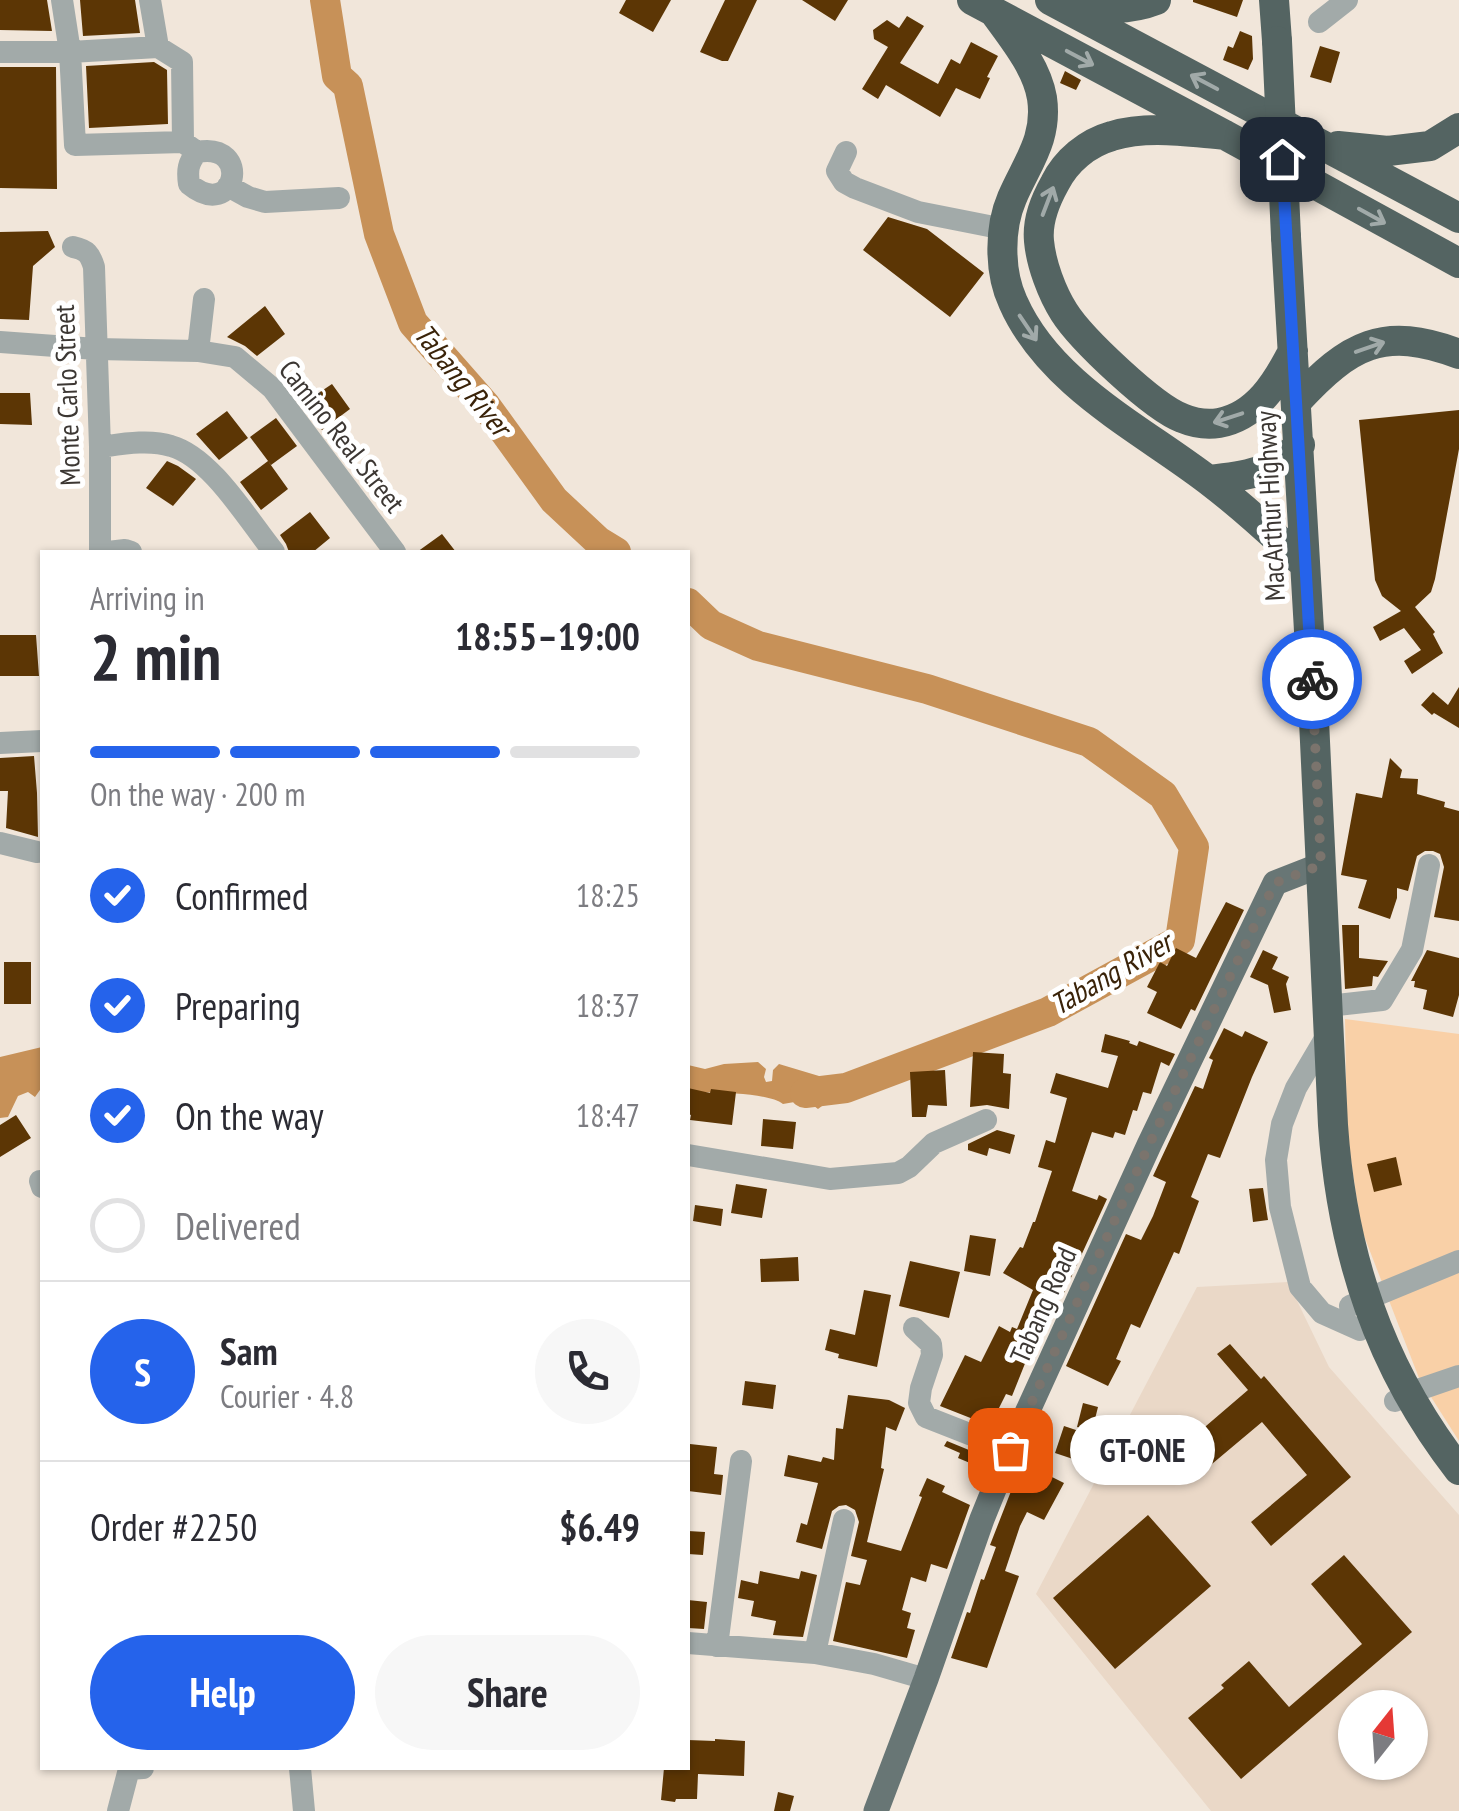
<!DOCTYPE html>
<html lang="en">
<head>
<meta charset="utf-8">
<style>
	:root { --surface:#fff; --page:#f7f7f7; --text:#2b2b33; --muted:#7c7c81; --line:#e1e1e2; --accent:#2563eb }
	body { margin:0; font-family:"PT Sans Narrow",sans-serif; background:var(--page); color:var(--text); height:100vh; display:flex; flex-direction:column; font-size:38px; white-space:nowrap }
	* { box-sizing:border-box; margin:0 }
	p { font-size:32px; color:var(--muted) }
	.icon { flex:none; width:55px; height:55px; fill:none; stroke:currentColor; stroke-width:2; stroke-linecap:round; stroke-linejoin:round }
	.map { position:relative; flex:1; overflow:hidden }
	.details { position:absolute; left:40px; top:550px; width:650px; height:1220px; display:flex; flex-direction:column; background:var(--surface); border-radius:0px; box-shadow:0 2px 8px #0004 }
	.details>* { flex:none }
	.needle { width:65px; rotate:17deg }
	.tools { position:absolute; left:1338px; top:1690px; display:grid; gap:20px }
	.tools a { display:grid; place-items:center; width:90px; height:90px; border-radius:50%; background:var(--surface); box-shadow:0 2px 8px #0004; font-size:50px }
	.pin { position:absolute; display:grid; place-items:center; width:85px; height:85px; color:#fff; margin:-42px; border-radius:20px; box-shadow:0 5px 15px #0006 }
	.courier { position:absolute; display:grid; place-items:center; width:100px; height:100px; margin:-50px; border:8px solid #2563eb; border-radius:50%; background:#fff; color:#222; box-shadow:0 2px 12px #0007 }
	.bubble { position:absolute; height:70px; border-radius:35px; background:var(--surface); box-shadow:0 2px 8px #0004; font-size:32px; font-weight:700; line-height:70px; text-align:center }
	.summary em { font-style:normal; font-weight:700 }
	.summary div { display:flex; flex-direction:column-reverse }
	.summary { display:flex; align-items:center; justify-content:space-between; height:170px; padding:0 50px }
	h1 { font-size:65px; font-weight:700; line-height:75px }
	.bar { display:grid; grid-template-columns:repeat(4,1fr); gap:15px 10px; align-content:center; height:120px; padding:0 50px }
	.bar i { height:12px; border-radius:8px; background:var(--line) }
	.bar .on { background:var(--accent) }
	.bar p { grid-column:span 4 }
	.line { display:flex; align-items:center; gap:25px; padding:0 50px; border-top:2px solid var(--line) }
	.line div { flex:1 }
	.round { display:grid; place-items:center; flex:none; width:105px; height:105px; border-radius:52px; background:var(--page) }
	ol { padding:0 50px; list-style:none }
	li { display:flex; align-items:center; gap:30px; height:110px }
	li p { margin-inline-start:auto }
	li .icon { padding:10px; border-radius:50%; background:var(--accent); color:#fff; stroke-width:4 }
	li:last-child { color:var(--muted) }
	li i { width:55px; height:55px; border:5px solid var(--line); border-radius:50% }
	.button { display:flex; gap:20px; margin-top:auto; padding:20px 50px }
	.button a { flex:1; height:115px; border-radius:60px; background:var(--accent); color:#fff; font-size:40px; font-weight:700; line-height:115px; text-align:center }
	.button a+a { background:var(--page); color:var(--text) }
	.map>svg:first-child { display:block }
	.built { fill:#ead8c7; fill-rule:evenodd }
	.green { fill:#f9d0a7 }
	.water { fill:#c79158 }
	.lines { fill:none; stroke-linecap:round; stroke-linejoin:round }
	.river { stroke:#c79158; stroke-width:30 }
	.building { fill:#5c3605 }
	.minor { stroke:#a2aaa9; stroke-width:22 }
	.major { stroke:#687675; stroke-width:25 }
	.highway { stroke:#546462; stroke-width:30 }
	.highway-bridge { stroke:#546462; stroke-width:30 }
	.oneway { stroke:#a1aaa9 }
	.done { stroke:#7b746d; stroke-width:10; stroke-dasharray:0 18 }
	.route { stroke:#2563eb; stroke-width:12 }
	.labels { text-anchor:middle; stroke-width:10; stroke-linejoin:round; paint-order:stroke }
	.street-label { font-size:28px; fill:#3c3733; stroke:#fff }
	.water-label { font-size:30px; font-style:italic; fill:#3a2309; stroke:#fff }
</style>
</head>
<body>
<div class="map">
<svg width="1459" height="1811" viewBox="0 0 1459 1811">
	<rect width="100%" height="100%" fill="#f1e6da"/>
	<path class="built" d="M1288,1282L1329,1367L1459,1515V1811H1211L1036,1594L1197,1287ZM1355,1708H1410V1762H1355Z"/>
	<path class="green" d="M1345,1019L1459,1034V1441L1419,1378L1361,1228L1347,1133Z"/>
	<path class="water" d="M324,0H334L338,12L336,18L342,29L349,88L335,73L332,48L325,39L330,32L325,24Z
		M42,1047V1090H40L35,1097L28,1092L18,1096L8,1117L0,1118V1057Z
		M758,1062L766,1069L764,1077L766,1082L772,1081L773,1070L779,1064L829,1079L846,1088L818,1109L806,1100L783,1104C767,1092 709,1092 688,1093V1065L705,1069L724,1064Z"/>
	<g class="lines">
		<path class="river" d="M325,0L337,76L348,86L379,234L413,323L486,406L554,500L598,541L616,552
			M688,603L711,625L758,646L927,689L1089,742L1163,795L1194,847L1180,940L1048,1012L846,1088L805,1093"/>
	</g>
	<path class="building" d="M0,0H47L52,31L0,30Z
		M80,0H135L140,33L83,36Z
		M626,0H671L653,32L619,13Z
		M725,0H757L728,61H722L700,52Z
		M802,0H848L835,21Z
		M1193,0H1243L1237,17L1193,2Z
		M907,16L924,26L900,63L938,84L951,59L960,64L971,42L998,56L987,77L990,78L980,99L956,88L940,117L886,85L878,99L862,89L888,47L874,39L873,30L887,20L899,28Z
		M1240,31L1252,36L1253,59L1248,70L1223,60L1228,46L1233,48Z
		M1320,46L1340,52L1331,83L1310,77Z
		M154,62L167,70L168,124L89,128L86,66Z
		M0,67H56L57,189L0,188Z
		M1065,71L1081,80L1076,90L1060,83Z
		M888,217L927,229L984,273L950,317L863,250Z
		M48,231L55,247L33,266L29,320L0,319V232Z
		M265,306L285,334L257,356L245,346L227,337Z
		M332,384L350,409L322,430L302,404Z
		M0,393H30L32,425L0,424Z
		M1459,410V449L1435,579L1431,592L1415,607L1435,632L1433,634L1443,653L1412,674L1404,661L1421,650L1404,628L1380,641L1373,627L1401,611L1382,596L1375,580L1359,420Z
		M227,411L248,438L219,460L196,434Z
		M276,418L297,446L271,465L250,437Z
		M167,461L178,466L196,479L173,506L146,488Z
		M268,461L288,489L261,510L240,482Z
		M310,512L330,538L313,552H289L286,544L280,535Z
		M442,534L456,552H417Z
		M0,635H36L39,676H0Z
		M1459,687V728L1434,713L1432,715L1421,705L1433,692L1448,705Z
		M34,756L37,793L38,837L6,828L8,791H0V758Z
		M1390,758L1402,770L1400,778L1418,779L1417,794L1445,802L1444,807L1459,811V921L1434,917L1444,867L1440,854L1433,851H1425L1417,856L1408,891L1397,888V898L1390,919L1358,908L1367,880L1341,875L1356,793L1382,798Z
		M1226,902L1244,910L1195,1011L1191,1009L1181,1029L1147,1013L1157,992L1147,987L1160,962L1167,966L1176,948L1196,958Z
		M1342,925H1359V958L1388,961L1378,977L1373,976L1372,986L1345,989Z
		M1263,950L1278,957L1272,969L1289,977L1286,984L1291,1010L1274,1013L1268,985L1250,977Z
		M1427,950L1459,958V995L1453,1017L1423,1009L1427,990L1414,987L1415,981H1411Z
		M4,962H31V1004H4Z
		M1224,1028L1242,1037L1245,1031L1268,1042L1252,1077L1220,1158L1208,1154L1191,1197L1199,1201L1179,1254L1174,1252L1140,1328L1131,1324L1116,1359L1121,1361L1108,1386L1066,1366L1126,1234L1141,1240L1153,1216L1166,1182L1153,1176L1195,1086L1203,1089L1213,1060L1209,1058Z
		M1105,1034L1130,1041L1129,1043L1137,1046L1139,1041L1175,1054L1169,1066L1161,1062L1151,1094L1143,1092L1137,1111L1133,1110L1125,1135L1115,1132L1113,1138L1092,1132L1072,1191L1097,1200L1099,1195L1107,1199L1064,1293L1051,1288L1033,1335L1038,1337L1030,1362L1026,1361L1012,1396L1006,1394L994,1418L1005,1423L1001,1430L940,1406L965,1355L981,1362L999,1326L1010,1332L1012,1327L1017,1329L1033,1290L1003,1273L1020,1247L1023,1248L1033,1222H1035L1052,1171L1038,1167L1046,1140L1055,1143L1067,1098L1050,1093L1056,1073L1108,1088L1118,1056L1101,1052Z
		M973,1052L1004,1054L1003,1073L1011,1074L1009,1109L987,1105L970,1107Z
		M945,1070L947,1106L928,1105L926,1117H912L910,1072Z
		M688,1088L710,1093L711,1089L736,1092L732,1125L690,1120L691,1115L688,1114Z
		M16,1115L31,1138L0,1157V1125Z
		M763,1119L796,1122L793,1149L761,1146Z
		M997,1130L1015,1135L1010,1154L989,1148L987,1156L968,1150V1144Z
		M1396,1157L1402,1185L1374,1192L1367,1164Z
		M736,1184L767,1189L762,1218L731,1213Z
		M1263,1188L1268,1220L1253,1222L1249,1189Z
		M695,1205L723,1209L721,1226L693,1221Z
		M970,1235L996,1239L990,1276L964,1271Z
		M798,1257L799,1281L761,1282L760,1259Z
		M910,1261L960,1272L949,1318L899,1306Z
		M864,1290L891,1295L877,1367L838,1358L839,1354L825,1350L830,1329L855,1335Z
		M1230,1344L1261,1379L1264,1376L1351,1477L1271,1546L1251,1522L1307,1475L1262,1422L1206,1469L1185,1444L1248,1390L1217,1354Z
		M745,1381L776,1385L773,1409L742,1405Z
		M848,1395L889,1400L905,1408L896,1431L886,1427L881,1468L884,1469L867,1542L901,1551L922,1497L919,1496L927,1478L945,1486L942,1492L970,1505L947,1569L931,1564L926,1582L911,1577L902,1610L911,1613L907,1628L915,1630L907,1658L833,1641L846,1582L860,1585L867,1560L851,1556L859,1522L855,1510L846,1505L839,1506L832,1511L822,1549L796,1542L801,1523L807,1525L818,1483L784,1476L788,1455L821,1462L823,1457L834,1460L836,1428L843,1429Z
		M1083,1403L1098,1407L1092,1431L1077,1427Z
		M1064,1426L1085,1433L1076,1460L1055,1453Z
		M947,1441L986,1457L982,1468L958,1458L960,1453L944,1446Z
		M690,1444L717,1447L714,1474L723,1475L721,1495L688,1491Z
		M1034,1468L1064,1483L1044,1520L1027,1512L1020,1526L1005,1571L1019,1576L987,1668L951,1658L967,1612L970,1613L981,1579L984,1580L996,1547L990,1545L1015,1481L1025,1486Z
		M1148,1515L1211,1586L1115,1669L1053,1598Z
		M688,1531L705,1532L703,1555L688,1554Z
		M1344,1555L1412,1632L1241,1779L1188,1718L1224,1688L1221,1685L1249,1661L1289,1707L1362,1644L1311,1584Z
		M760,1571L799,1579L801,1571L817,1575L803,1637L773,1635L776,1621L751,1616L754,1601L738,1598L741,1580L758,1584Z
		M688,1600L707,1602L704,1629L688,1628Z
		M715,1739L745,1741L744,1776L698,1774L697,1799H676L675,1802L661,1800L664,1768H688V1740L715,1741Z
		M778,1792L794,1796L790,1811H774Z"/>
	<g class="lines">
		<path class="minor" d="M62,0L70,52L75,145L183,142L182,62L158,47
			M1319,22L1347,0
			M0,52H70L158,47L150,0
			M183,142L197,152C253,141 236,223 189,184C187,170 188,163 197,152
			M846,152L837,171L844,182L855,188L918,212L1004,229
			M228,186L248,197L265,202L339,198
			M73,247C87,250 90,254 94,267L100,447V552
			M0,342L96,349L198,351L235,357L272,388L395,552
			M198,351L204,299
			M100,447C122,444 149,439 171,446C211,457 248,520 274,552
			M108,552L125,550L131,552
			M0,743L42,741
			M0,843L37,852
			M1328,1006L1382,1000L1412,950L1429,865
			M1329,1032L1296,1088L1282,1124L1276,1160L1280,1207L1300,1287L1322,1313L1360,1330
			M688,1155L830,1179L898,1173L909,1167L934,1143L986,1120
			M40,1181L42,1187
			M1350,1306L1459,1261
			M914,1328L931,1344L932,1355L921,1388L919,1403L926,1417L1010,1450
			M1395,1401L1409,1393L1459,1376
			M688,1643L815,1653L874,1664L926,1679
			M717,1646L741,1461
			M815,1653L844,1520
			M300,1768L304,1811
			M118,1811L129,1769L143,1768"/>
		<path class="major" d="M876,1811L926,1679L982,1519L1010,1450L1149,1145L1275,883L1321,865"/>
		<path class="highway" d="M972,0L1225,135L1459,263
			M1050,0L1459,218
			M1274,0L1277,41
			M1071,5C1097,10 1131,10 1156,0
			M994,12C1012,37 1037,67 1042,98C1048,139 1027,163 1012,198C999,228 999,272 1013,302C1049,384 1140,428 1208,480C1242,506 1274,535 1305,565
			M1225,135C1188,132 1148,125 1112,136C1087,143 1066,161 1055,183C1045,201 1037,220 1039,241C1041,264 1052,293 1064,312C1081,339 1153,407 1182,418C1194,423 1207,425 1219,423C1257,416 1277,382 1293,351
			M1338,146L1388,151L1430,146L1459,128
			M1286,237L1313,699L1333,1125C1342,1254 1379,1367 1459,1470
			M1297,401C1349,345 1383,325 1459,354
			M1208,480C1249,476 1268,473 1300,445"/>
		<path class="highway-bridge" d="M1277,41L1286,237"/>
	</g>
	<defs><path id="oneway-shaft" d="M-6 0H5M1.5-3L5.5 0L1.5 3" fill="none" stroke-width="1.6" stroke-linecap="round" stroke-linejoin="round" transform="scale(2.5)"/></defs>
	<g class="oneway">
		<use href="#oneway-shaft" transform="translate(1080 58) rotate(28)"/>
		<use href="#oneway-shaft" transform="translate(1204 82) rotate(-152)"/>
		<use href="#oneway-shaft" transform="translate(1048 201) rotate(-69)"/>
		<use href="#oneway-shaft" transform="translate(1372 216) rotate(29)"/>
		<use href="#oneway-shaft" transform="translate(1028 328) rotate(56)"/>
		<use href="#oneway-shaft" transform="translate(1370 347) rotate(-19)"/>
		<use href="#oneway-shaft" transform="translate(1228 418) rotate(162)"/>
	</g>
	<g class="lines">
		<path class="done" d="M1010,1450L1149,1145L1275,883L1321,865L1312,679"/>
		<path class="route" d="M1282,159L1312,679"/>
	</g>
	<g class="labels">
		<g class="street-label">
			<text transform="translate(67 395) rotate(-92)" y="10">Monte Carlo Street</text>
			<text transform="translate(342 436) rotate(52)" y="10">Camino Real Street</text>
			<text transform="translate(1270 506) rotate(-93)" y="10">MacArthur Highway</text>
			<text transform="translate(1043 1305) rotate(-66)" y="10">Tabang Road</text>
		</g>
		<g class="water-label">
			<text transform="translate(462 380) rotate(51)" y="10">Tabang River</text>
			<text transform="translate(1111 974) rotate(-30)" y="10">Tabang River</text>
		</g>
	</g>
</svg>
<div class="tools">
<a><svg class="needle" viewBox="-14 -14 28 28"><path d="M0-13l5 13h-10z" fill="#e53935"/><path d="M0 13l5-13h-10z" fill="#7c7c81"/></svg></a>
</div>
<div class="pin" style="left:1010px;top:1450px;background:#ea580c"><svg class="icon" aria-label="bag" viewBox="0 0 24 24"><path d="M5 8h14l-1 12H6zM9 8a3 3 0 0 1 6 0"/></svg></div>
<div class="pin" style="left:1282px;top:159px;background:#1f2937"><svg class="icon" aria-label="home" viewBox="0 0 24 24"><path d="M3 11l9-7 9 7M6 9v11h12V9"/></svg></div>
<div class="courier" style="left:1312px;top:679px"><svg class="icon" aria-label="bike" viewBox="0 0 24 24"><circle cx="6" cy="16" r="4"/><circle cx="18" cy="16" r="4"/><path d="M6 16l4-8h5l3 8M10 8l3 8H6M13 5h3"/></svg></div>
<div class="bubble" style="left:1070px;top:1415px;width:145px">GT-ONE</div>
<section class="details">
<div class="summary"><div><h1>2 min</h1><p>Arriving in</p></div><em>18:55–19:00</em></div>
<div class="bar"><i class="on"></i><i class="on"></i><i class="on"></i><i></i><p>On the way · 200 m</p></div>
<ol>
<li><svg class="icon" aria-label="check" viewBox="0 0 24 24"><path d="M5 12l5 5 9-10"/></svg>Confirmed<p>18:25</p></li>
<li><svg class="icon" aria-label="check" viewBox="0 0 24 24"><path d="M5 12l5 5 9-10"/></svg>Preparing<p>18:37</p></li>
<li><svg class="icon" aria-label="check" viewBox="0 0 24 24"><path d="M5 12l5 5 9-10"/></svg>On the way<p>18:47</p></li>
<li><i></i>Delivered</li>
</ol>
<div class="line" style="height:180px"><b class="round" style="background:var(--accent);color:#fff">S</b><div><b>Sam</b><p>Courier · 4.8</p></div><a class="round"><svg class="icon" aria-label="phone" viewBox="0 0 24 24"><path d="M5 4h4l2 5-3 2q2 4 5 5l2-3 5 2v4C11 20 4 13 5 4z"/></svg></a></div>
<div class="line" style="height:130px"><div>Order #2250</div><b>$6.49</b></div>
<div class="button"><a>Help</a><a>Share</a></div>
</section>
</div>
</body>
</html>
